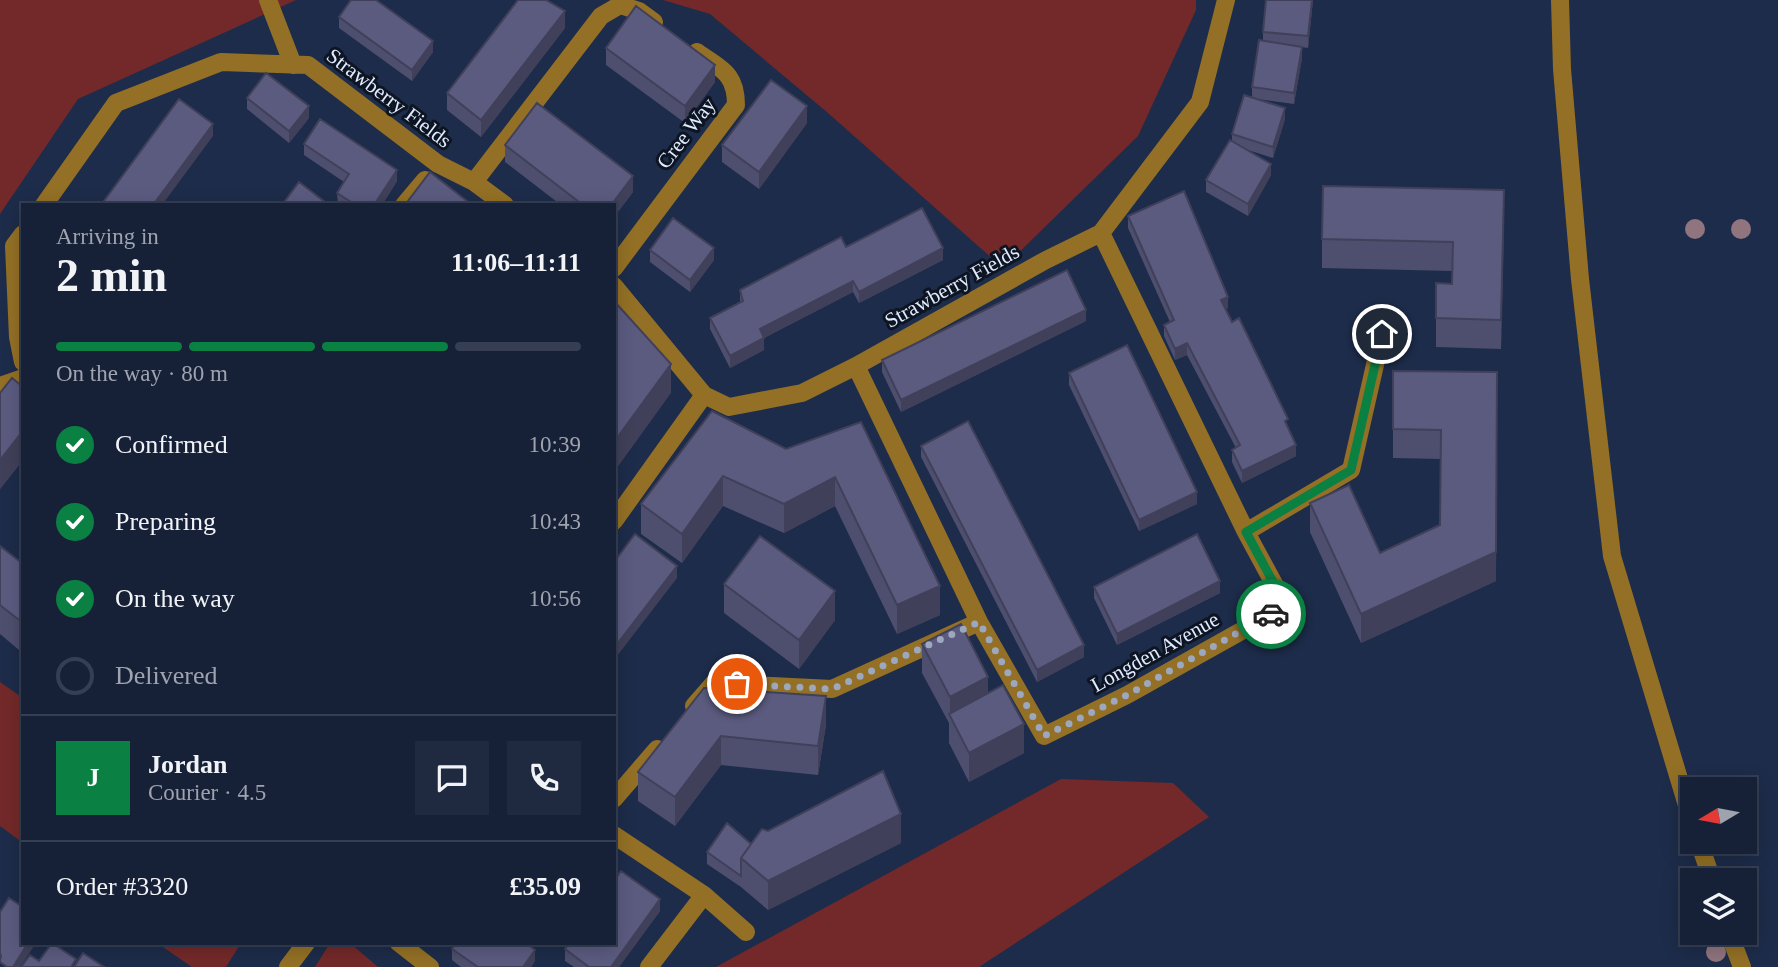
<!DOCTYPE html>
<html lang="en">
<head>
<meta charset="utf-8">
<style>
	:root { --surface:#162138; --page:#1f2940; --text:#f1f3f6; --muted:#9ea3ae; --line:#353e53; --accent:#0b8043 }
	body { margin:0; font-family:"Times New Roman",serif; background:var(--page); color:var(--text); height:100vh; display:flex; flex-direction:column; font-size:26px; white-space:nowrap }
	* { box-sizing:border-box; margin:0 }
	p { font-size:23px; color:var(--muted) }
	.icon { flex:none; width:38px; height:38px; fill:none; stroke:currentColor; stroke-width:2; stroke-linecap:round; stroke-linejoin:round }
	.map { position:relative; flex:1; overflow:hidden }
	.side { position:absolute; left:21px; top:203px; width:595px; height:742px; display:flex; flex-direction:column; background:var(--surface); border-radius:0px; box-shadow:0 4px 18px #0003,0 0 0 2px var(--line) }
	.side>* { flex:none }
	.needle { width:46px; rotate:260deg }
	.buttons { position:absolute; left:1680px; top:777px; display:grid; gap:14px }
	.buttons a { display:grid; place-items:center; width:77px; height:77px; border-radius:0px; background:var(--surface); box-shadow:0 4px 18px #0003,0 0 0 2px var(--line); font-size:35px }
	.pin { position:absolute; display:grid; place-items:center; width:60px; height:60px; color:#fff; margin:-30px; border:4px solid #fff; border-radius:50%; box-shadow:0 2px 7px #0007 }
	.courier { position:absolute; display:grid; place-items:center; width:70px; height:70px; margin:-35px; border:5px solid #0b8043; border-radius:50%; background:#fff; color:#222; box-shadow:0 2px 9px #0007 }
	.headline em { font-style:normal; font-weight:700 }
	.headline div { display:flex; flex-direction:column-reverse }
	.headline { display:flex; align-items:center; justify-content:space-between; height:119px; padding:0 35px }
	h1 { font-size:46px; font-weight:700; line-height:52px }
	.bar { display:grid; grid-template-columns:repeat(4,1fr); gap:10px 7px; align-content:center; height:84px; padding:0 35px }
	.bar i { height:9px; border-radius:5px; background:var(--line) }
	.bar .current { background:var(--accent) }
	.bar p { grid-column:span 4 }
	.line { display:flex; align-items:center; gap:18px; padding:0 35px; border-top:2px solid var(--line) }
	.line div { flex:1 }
	.round { display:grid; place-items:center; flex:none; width:74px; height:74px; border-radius:0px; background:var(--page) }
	ol { padding:0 35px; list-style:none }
	li { display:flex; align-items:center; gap:21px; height:77px }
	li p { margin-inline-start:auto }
	li .icon { padding:7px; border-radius:50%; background:var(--accent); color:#fff; stroke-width:4 }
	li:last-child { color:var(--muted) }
	li i { width:38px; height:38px; border:4px solid var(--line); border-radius:50% }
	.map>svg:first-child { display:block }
	.green { fill:#732929 }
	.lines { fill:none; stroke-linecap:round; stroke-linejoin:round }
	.minor { stroke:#937025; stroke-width:18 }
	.tree { fill:#90747e }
	.wall { fill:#4e4e6e }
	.shaded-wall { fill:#40405a }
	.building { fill:#5b5b80; stroke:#40405a; stroke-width:2 }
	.done { stroke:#9ca8c0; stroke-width:7; stroke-dasharray:0 12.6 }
	.route { stroke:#0b8043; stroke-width:9 }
	.labels { text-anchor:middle; stroke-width:6; stroke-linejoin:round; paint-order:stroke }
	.street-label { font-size:21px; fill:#e1ebff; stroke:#0e1522 }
</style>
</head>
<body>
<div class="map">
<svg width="1778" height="967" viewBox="0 0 1778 967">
	<rect width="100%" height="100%" fill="#1d2c4a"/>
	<path class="green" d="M0,0H296L78,99L0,214Z
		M663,0H1196V10L1138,136L1003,268L828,113L710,14Z
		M0,682L23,698V843L0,826Z
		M1061,779L1173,783L1209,817L979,967H716Z
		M157,943H241L226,967H192Z
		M330,943H350L378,967H315Z"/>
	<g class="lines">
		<path class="minor" d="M268,0L293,65
			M1560,0L1562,69L1580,279L1612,556L1692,822
			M474,182L601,16L620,5L639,11L654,22
			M44,205L116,103L221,62L308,65L438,164L474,182L505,205
			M404,205L425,180
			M23,234L14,246L18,337L23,362
			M614,268L736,105C736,72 720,69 697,52
			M614,286L704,395L729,407L802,393L856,366L1046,260L1101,233L1200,102L1226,0
			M856,366L979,622L1044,736L1127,695L1286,606L1246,532L1101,233
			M0,386L23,378
			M614,521L704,395
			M1246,532L1351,470L1382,334
			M694,706L714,683L832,689L979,622
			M614,799L657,749
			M614,835L704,895L746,932
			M1699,842L1712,880
			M1729,933L1742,967
			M399,943L430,967
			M288,967L306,943
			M649,967L704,895"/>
	</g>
	<g class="tree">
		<circle cx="1695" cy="229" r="10"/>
		<circle cx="1741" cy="229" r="10"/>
		<circle cx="1716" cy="952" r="10"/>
	</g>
	<path class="wall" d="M1313,0L1308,48L1302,47V58L1294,104L1258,99L1285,119L1273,158L1248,150L1271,175L1248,216L1206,192V180L1232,141V134L1252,97V87L1263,40V32Z
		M339,17L433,52L412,81L339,28Z
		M565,28L481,137L447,110V93Z
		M606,48L715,82L685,123L606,65Z
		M247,98L309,118L289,143L247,109Z
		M807,123L759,189L722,162V145Z
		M304,144L397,181L382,205H338L337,193L344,182L304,155Z
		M505,145L633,192L614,217V205H561L505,162Z
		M1128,216L1228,308L1225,309L1288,427L1296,456L1242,483L1232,462V450L1236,448L1187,355L1175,360L1164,336V325L1170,322L1128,228Z
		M1504,219L1501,349L1436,347V283L1452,284V271L1322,268V239Z
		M846,247L943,260L859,303L853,292L764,338V350L730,368L710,329V318L740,302V290Z
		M650,250L714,260L690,292L650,262Z
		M1086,321L901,412L882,372V360Z
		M1393,371L1497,372L1496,581L1361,643L1310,532V503L1380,553L1440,525L1441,459L1393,458Z
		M1069,373L1197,504L1139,531L1069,385Z
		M23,387V468L19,465L0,489Z
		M861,422L940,615L897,634L835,506L784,533L723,506L682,563L641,534V504L786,449Z
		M921,446L1084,657L1037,682L921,457Z
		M0,546L23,564L19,650L0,634Z
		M724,584L835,620L799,669L724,613Z
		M1094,587L1220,593L1117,645L1094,598Z
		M922,644L988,693L1024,753L969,782L949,743V723L922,673Z
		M704,688L826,725L818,775L721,765L675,826L638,801V772Z
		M768,831L901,843L768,910L741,887L707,864V852L751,844Z
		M660,911L619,967H574L565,961V949Z
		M452,949L535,961L531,967H461L452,960Z"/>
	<path class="shaded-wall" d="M1312,0H1313L1308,48V36Z
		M565,11V28L481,137V120Z
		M433,41V52L412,81V70Z
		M1302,47V58L1294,104V93Z
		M715,65V82L685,123V106Z
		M309,106V118L289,143V131Z
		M807,106V123L759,189V172Z
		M1285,108V119L1273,158V147Z
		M213,124V136L162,205H153Z
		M1271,164V175L1248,216V204Z
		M397,170V181L382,205H374Z
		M633,176V192L614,217V205H611Z
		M1504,190V219L1501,349V320Z
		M714,248V260L690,292V280Z
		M943,248V260L859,303V292Z
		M853,281V292L764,338V350L730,368V356L760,329Z
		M1228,297V308L1221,312V300Z
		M1086,310V321L901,412V400Z
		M1187,343V355L1175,360V349Z
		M671,364V393L614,472V442Z
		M1497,372L1496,581L1361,643V614L1496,552Z
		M19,436V465L0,489V460Z
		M1296,445V456L1242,483V471Z
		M723,476V506L682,563V534Z
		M835,477V506L784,533V504Z
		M1197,492V504L1139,531V520Z
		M677,566V578L614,660V648Z
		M1220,581V593L1117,645V634Z
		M940,586V615L897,634V605Z
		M835,591V620L799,669V640Z
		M23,616V645L19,650V620Z
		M1084,645V657L1037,682V670Z
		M988,677V706L950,716V697Z
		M826,696V725L818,775V746Z
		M1024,724V753L969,782V753Z
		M721,736V765L675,826V797Z
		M901,814V843L768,910V881Z
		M660,899V911L619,967H611Z
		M28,943H36L20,967H13Z
		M535,950V961L531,967H523Z"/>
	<path class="building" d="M351,0H376L433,41L412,70L339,17Z
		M518,0H546L565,11L481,120L447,93Z
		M1266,0H1312L1308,36L1263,32Z
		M636,6L715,65L685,106L606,48Z
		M1259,40L1302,47L1294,93L1252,87Z
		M266,73L309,106L289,131L247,98Z
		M771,80L807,106L759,172L722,145Z
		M1244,95L1285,108L1273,147L1232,134Z
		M179,99L213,124L153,205H101Z
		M537,103L633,176L611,205H583L505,145Z
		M320,119L397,170L374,205H356L337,193L349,174L304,144Z
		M1230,140L1271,164L1248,204L1206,180Z
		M430,172L472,205H405Z
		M299,182L329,205H282Z
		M1323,186L1504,190L1501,320L1436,318V283L1452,284L1453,242L1322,239Z
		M1184,191L1228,297L1221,300L1232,322L1239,318L1288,419L1285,421L1296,445L1242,471L1232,450L1240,445L1187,343L1175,349L1164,325L1174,320L1128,216Z
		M922,208L943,248L859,292L853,281L760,329L764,338L730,356L710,318L743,301L740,290L841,237L846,247Z
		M673,218L714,248L690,280L650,250Z
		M1067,270L1086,310L901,400L882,360Z
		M614,301L671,364L614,442Z
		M1127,345L1197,492L1139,520L1069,373Z
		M1393,371L1497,372L1496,552L1361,614L1310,503L1349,485L1380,553L1440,525L1441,430L1393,429Z
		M12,378L23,387V439L19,436L0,460V393Z
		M712,411L786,449L861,422L940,586L897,605L835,477L784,504L723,476L682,534L641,504Z
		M968,421L1084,645L1037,670L921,446Z
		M635,534L677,566L614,648V562Z
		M1197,534L1220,581L1117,634L1094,587Z
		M760,536L835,591L799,640L724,584Z
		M0,546L23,564V616L19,620L0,605Z
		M961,624L988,677L950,697L922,644Z
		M1003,685L1024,724L969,753L949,714Z
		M704,688L826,696L818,746L721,736L675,797L638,772Z
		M883,771L901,814L768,881L741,858L762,829L768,831Z
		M727,823L751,844L741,858V876L707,852Z
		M621,871L660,899L611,967H589L565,949L569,943H614V881Z
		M9,898L23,907V943H28L13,967H7L0,962L1,955L0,954V912Z
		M52,943L76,959L71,967H21L30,955L39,961Z
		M456,943H526L535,950L523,967H478L452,949Z
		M83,953L104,967H74Z"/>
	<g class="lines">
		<path class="done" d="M737,684L832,689L979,622L1044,736L1127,695L1271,614"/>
		<path class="route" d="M1271,614L1286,606L1246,532L1351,470L1382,334"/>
	</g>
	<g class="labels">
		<g class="street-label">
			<text transform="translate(389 98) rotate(37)" y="7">Strawberry Fields</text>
			<text transform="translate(686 133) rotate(-53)" y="7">Cree Way</text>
			<text transform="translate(952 286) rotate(-29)" y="7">Strawberry Fields</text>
			<text transform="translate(1155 652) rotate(-29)" y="7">Longden Avenue</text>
		</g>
	</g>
</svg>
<div class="buttons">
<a><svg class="needle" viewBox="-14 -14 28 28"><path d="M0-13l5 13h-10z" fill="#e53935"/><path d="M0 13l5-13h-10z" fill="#9ea3ae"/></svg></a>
<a><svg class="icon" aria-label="layers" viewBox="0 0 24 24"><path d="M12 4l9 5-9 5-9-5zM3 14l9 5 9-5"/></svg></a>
</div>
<div class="pin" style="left:737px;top:684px;background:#ea580c"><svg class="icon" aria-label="bag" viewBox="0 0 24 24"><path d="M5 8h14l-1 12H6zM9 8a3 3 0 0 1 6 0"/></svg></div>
<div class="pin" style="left:1382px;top:334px;background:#1f2937"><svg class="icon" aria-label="home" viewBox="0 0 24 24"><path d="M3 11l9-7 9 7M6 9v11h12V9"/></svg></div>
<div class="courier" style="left:1271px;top:614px"><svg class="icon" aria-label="car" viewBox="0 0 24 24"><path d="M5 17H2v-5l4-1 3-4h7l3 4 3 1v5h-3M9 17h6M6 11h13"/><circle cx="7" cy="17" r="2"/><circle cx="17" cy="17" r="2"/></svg></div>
<section class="side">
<div class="headline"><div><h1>2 min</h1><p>Arriving in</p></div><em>11:06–11:11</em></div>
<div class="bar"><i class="current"></i><i class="current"></i><i class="current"></i><i></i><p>On the way · 80 m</p></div>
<ol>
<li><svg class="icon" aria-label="check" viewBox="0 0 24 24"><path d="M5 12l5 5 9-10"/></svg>Confirmed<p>10:39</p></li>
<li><svg class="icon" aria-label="check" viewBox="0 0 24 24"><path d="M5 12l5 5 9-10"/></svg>Preparing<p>10:43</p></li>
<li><svg class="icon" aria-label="check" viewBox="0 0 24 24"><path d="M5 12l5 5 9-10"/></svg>On the way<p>10:56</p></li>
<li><i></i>Delivered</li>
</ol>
<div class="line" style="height:126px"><b class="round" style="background:var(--accent);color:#fff">J</b><div><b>Jordan</b><p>Courier · 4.5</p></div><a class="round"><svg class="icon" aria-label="chat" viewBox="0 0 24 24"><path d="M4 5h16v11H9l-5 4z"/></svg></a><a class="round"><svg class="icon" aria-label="phone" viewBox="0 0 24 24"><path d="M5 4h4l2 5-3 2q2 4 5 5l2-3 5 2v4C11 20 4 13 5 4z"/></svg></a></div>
<div class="line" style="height:91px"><div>Order #3320</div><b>£35.09</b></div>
</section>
</div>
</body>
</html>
